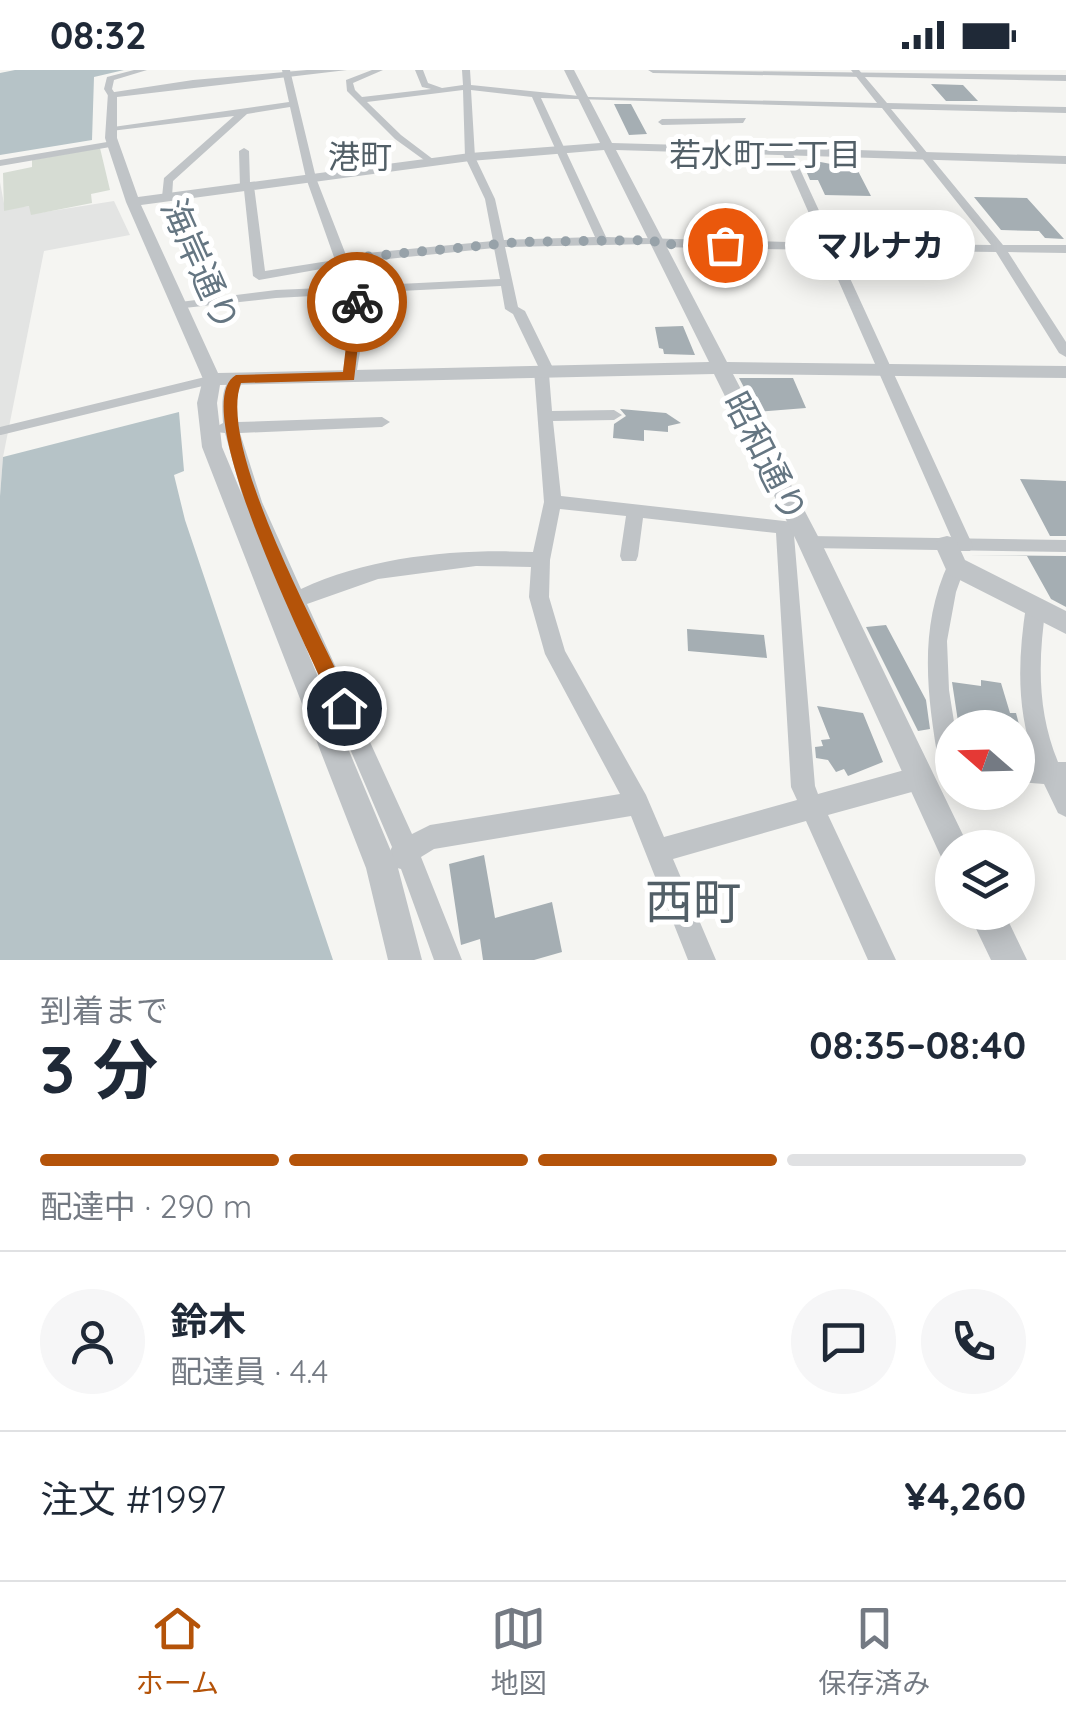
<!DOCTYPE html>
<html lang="ja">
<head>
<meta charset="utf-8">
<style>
	:root { --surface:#fff; --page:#f6f6f7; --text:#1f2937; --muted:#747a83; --line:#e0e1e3; --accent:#b45309 }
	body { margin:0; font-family:Quicksand,"Noto Sans JP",sans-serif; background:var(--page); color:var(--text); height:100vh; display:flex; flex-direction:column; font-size:38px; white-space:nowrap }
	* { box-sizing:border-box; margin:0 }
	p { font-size:32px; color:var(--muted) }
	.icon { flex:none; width:55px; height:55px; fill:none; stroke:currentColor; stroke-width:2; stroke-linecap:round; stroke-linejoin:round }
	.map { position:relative; height:890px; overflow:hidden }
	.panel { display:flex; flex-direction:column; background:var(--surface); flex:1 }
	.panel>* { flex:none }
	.needle { width:65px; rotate:290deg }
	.buttons { position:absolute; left:935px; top:640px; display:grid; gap:20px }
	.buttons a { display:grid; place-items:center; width:100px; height:100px; border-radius:50%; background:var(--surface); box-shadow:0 5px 25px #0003; font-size:50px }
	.pin { position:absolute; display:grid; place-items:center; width:85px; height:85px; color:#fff; margin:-42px; border:5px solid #fff; border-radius:50%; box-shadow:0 2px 10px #0007 }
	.courier { position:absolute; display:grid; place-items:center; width:100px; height:100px; margin:-50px; border:8px solid #b45309; border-radius:50%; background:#fff; color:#222; box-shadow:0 2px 12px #0007 }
	.bubble { position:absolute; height:70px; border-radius:35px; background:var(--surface); box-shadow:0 5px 25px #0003; font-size:32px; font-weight:700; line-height:70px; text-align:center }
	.overview em { font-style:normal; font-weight:700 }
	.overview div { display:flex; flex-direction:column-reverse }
	.overview { display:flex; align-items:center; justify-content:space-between; height:170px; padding:0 40px }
	h1 { font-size:65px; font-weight:700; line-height:75px }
	.bar { display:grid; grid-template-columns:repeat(4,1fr); gap:15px 10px; align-content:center; height:120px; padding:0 40px }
	.bar i { height:12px; border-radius:8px; background:var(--line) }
	.bar .current { background:var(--accent) }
	.bar p { grid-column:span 4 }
	.line { display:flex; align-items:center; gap:25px; padding:0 40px; border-top:2px solid var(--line) }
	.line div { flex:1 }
	.round { display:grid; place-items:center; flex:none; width:105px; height:105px; border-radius:52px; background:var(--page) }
	.status { display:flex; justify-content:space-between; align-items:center; height:70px; padding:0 50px; background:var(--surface); direction:ltr }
	.status svg { height:28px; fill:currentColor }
	.tab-bar { display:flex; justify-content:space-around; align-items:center; height:140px; border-top:2px solid var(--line); background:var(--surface); font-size:28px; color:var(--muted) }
	.tab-bar a { display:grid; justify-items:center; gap:5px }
	.tab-bar .current { color:var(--accent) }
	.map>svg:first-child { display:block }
	.built { fill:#e3e4e3 }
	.green { fill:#d6dcd3 }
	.water { fill:#b6c3c7 }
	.building { fill:#a5aeb3 }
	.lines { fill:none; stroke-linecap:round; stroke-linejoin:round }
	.service { stroke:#c0c4c7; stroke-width:8 }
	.pedestrian { fill:#c0c4c7; fill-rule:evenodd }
	.minor { fill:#c0c4c7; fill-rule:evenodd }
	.tertiary { fill:#c0c4c7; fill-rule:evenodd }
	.route { fill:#b45309 }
	.done { stroke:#97a2a9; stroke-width:10; stroke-dasharray:0 18 }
	.labels { text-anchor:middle; stroke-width:10; stroke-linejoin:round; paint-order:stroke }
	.far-neighbourhood-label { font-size:32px; fill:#525f67; stroke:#fff }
	.far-quarter-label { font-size:32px; fill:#525f67; stroke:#fff }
	.street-label { font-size:35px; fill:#657682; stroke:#fff }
	.near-quarter-label { font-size:48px; fill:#525f67; stroke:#fff }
</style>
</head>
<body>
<div class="status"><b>08:32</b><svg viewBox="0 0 49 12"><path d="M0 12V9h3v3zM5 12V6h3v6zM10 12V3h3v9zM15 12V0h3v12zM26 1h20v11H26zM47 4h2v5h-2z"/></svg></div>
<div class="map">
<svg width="1066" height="890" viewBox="0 0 1066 890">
	<rect width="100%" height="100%" fill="#f5f5f2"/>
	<path class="built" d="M0,112L5,139L30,136L32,144L114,131L130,165L44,181L3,387L0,426Z"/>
	<path class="green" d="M100,78L110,120L91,124L92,133L31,145L29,136L4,141L3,103L32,97V90Z"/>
	<path class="water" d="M15,0H124L94,7L92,70L0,85V3Z
		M179,342L184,401L174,405L185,450L333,890H0V426L3,387Z"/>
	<path class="building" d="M931,14L963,15L978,31H946Z
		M614,34H631L647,64L629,65Z
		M810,90L857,99L871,126L825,125L818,110H810L803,94Z
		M974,127L1027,128L1064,169L1045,168L1039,161L1001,160Z
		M683,256L695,285L664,284L663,279L659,278L655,257Z
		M739,308H793L806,338L757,342Z
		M620,339L666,343L681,353L668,356V362L644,360V371L613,368L614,354L626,346Z
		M1020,409L1066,411V466H1050Z
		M967,485L1066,486V537L1051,529L1027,486Z
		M886,555L926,630L930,659L918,661L866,557Z
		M687,559L764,565L767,588L688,581Z
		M981,610L1001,613L1010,643H1016L1020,658H959L952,612L981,616Z
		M817,636L863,643L883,692L848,706L844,699L836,702L828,690L816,688L815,677L823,676L821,670L830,669Z
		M484,785L495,848L552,832L562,882L534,890H483L480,869L461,875L449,794Z"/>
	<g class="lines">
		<path class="service" d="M0,361L210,310"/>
		<path class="pedestrian" d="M809,466L1066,470V482L809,478L804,476L802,472L804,468Z"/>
		<path class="minor" d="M134,0H147L114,10L112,19L116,25L109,27L104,19L107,7Z
			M282,0H290L316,108L346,185L493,171L485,129L465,87L463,20L367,32L401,65L434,90L436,92L431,95L395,69L347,21L346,10L372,0H383L353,13L355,20L362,27L431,19L422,17L415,0H423L428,13L442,18L463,15L462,0H470L471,15L589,27L877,33L851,0H859L887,33L1066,37V43L891,39L1003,175H1066V183L1008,182L1066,272V287L1059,283L996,182L837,180L973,476L970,481H958L955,476L825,180L656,177L651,174L505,177L518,237L525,241L554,300L549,304L552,341L614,340L622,345L614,350L553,351L561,426L802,453L805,458L802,463L794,465L815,716L818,724L919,696L927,700L931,708L927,716L919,720L828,745L896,890H868L806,751L673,789L716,890H688L631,746L434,779L421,787L462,890H434L401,799L390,796L387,787L392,777L291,541L280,540L277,534L285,526L244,432L225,363L216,362L214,358L223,353C222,336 220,313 236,304L243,309L236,329L238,352L382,347L390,352L382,357L240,363L262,432L301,519C373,486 455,479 533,482L544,432L534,300L538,296L513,244L505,239L501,216L360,223L367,239L356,306L349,311L342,306L353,239L348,224L276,228L175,239V233L180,232L276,220L345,217L338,196L259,210L253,206L244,120L240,117L239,81L244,78L249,81L250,113L254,116L265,201L335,190L306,108L290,37L247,44L173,111L172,127L167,130L162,127L164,108L234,46L111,61L106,58L289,32ZM471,20L532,27L595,167L504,170L495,129L475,87ZM541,28L882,38L991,175L834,173L792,82L787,79L782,82L822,173L606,167ZM494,178L500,209L358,216L349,193ZM560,439L626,446L620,486L622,491H636L638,486L643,448L776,463L791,717L797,730L664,767L646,725L565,581L549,527L550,490ZM476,496L531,497L529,527L545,584L620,724L430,755L412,764L307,534L378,509Z
			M746,48L743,53L662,55L658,52L662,49Z
			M113,71L118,74L116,76L0,96V90Z
			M956,489L963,492L965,497L956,522L947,571L949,620L955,658L952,705L950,706L942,703L939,695C927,625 918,558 949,492Z
			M1036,528L1043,530L1046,536C1038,590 1037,641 1058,692H1066V747L1058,743L1044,714L1018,712V690L1035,691C1016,639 1018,589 1026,536L1029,530Z"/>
		<path class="tertiary" d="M307,0H347L117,27V68L138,127L470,83L600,73L564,0H574L612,73L1066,86V94L616,80L727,292L1066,296V308L733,304L821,472L964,767L969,778H952V794L942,789L797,472L714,304L220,315L217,333L222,377L398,798L422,890H388L366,798L202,377L197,333L203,309L126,132L105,68L108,23L193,10ZM604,80L709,292L218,303L141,135L470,91Z
			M648,0L1066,5V11L653,3Z
			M947,466L955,468L965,490L1066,541V564L948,504L935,475L939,468Z
			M968,842H1004L1027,890H991Z"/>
	</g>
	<path class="route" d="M357,228L363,232L354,310L241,313C216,379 324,569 354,638L344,647L337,644C316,596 183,335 236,305L343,302L351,232Z"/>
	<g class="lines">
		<path class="done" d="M357,232L342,189L520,172L654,170L656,174L725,175"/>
	</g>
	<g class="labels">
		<g class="far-neighbourhood-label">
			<text x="765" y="96">若水町二丁目</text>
		</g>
		<g class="far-quarter-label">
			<text x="360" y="98">港町</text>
		</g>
		<g class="street-label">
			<text transform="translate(200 195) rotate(66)" y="12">海岸通り</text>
			<text transform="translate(765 387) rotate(63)" y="12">昭和通り</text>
		</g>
		<g class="near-quarter-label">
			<text x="693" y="849">西町</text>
		</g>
	</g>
</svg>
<div class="buttons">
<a><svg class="needle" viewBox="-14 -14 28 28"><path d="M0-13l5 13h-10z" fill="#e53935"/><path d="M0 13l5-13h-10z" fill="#747a83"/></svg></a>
<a><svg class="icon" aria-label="layers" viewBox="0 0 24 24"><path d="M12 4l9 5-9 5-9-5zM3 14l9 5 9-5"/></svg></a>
</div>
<div class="pin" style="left:725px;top:175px;background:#ea580c"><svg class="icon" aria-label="bag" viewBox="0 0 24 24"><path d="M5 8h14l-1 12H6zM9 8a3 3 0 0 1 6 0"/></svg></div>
<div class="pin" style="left:344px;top:638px;background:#1f2937"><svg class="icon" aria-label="home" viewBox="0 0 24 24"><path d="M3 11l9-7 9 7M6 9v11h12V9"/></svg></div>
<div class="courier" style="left:357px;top:232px"><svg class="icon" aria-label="bike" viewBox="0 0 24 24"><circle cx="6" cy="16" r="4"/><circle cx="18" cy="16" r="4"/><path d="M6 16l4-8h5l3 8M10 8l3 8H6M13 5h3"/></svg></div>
<div class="bubble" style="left:785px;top:140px;width:190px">マルナカ</div>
</div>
<section class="panel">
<div class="overview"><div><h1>3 分</h1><p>到着まで</p></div><em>08:35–08:40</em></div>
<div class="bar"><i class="current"></i><i class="current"></i><i class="current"></i><i></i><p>配達中 · 290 m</p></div>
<div class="line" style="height:180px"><a class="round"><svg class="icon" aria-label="person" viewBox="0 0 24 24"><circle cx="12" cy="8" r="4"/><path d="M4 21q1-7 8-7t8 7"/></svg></a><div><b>鈴木</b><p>配達員 · 4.4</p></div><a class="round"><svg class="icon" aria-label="chat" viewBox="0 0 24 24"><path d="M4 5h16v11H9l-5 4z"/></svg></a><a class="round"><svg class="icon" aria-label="phone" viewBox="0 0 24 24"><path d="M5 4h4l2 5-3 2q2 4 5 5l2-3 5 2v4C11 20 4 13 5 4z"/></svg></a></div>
<div class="line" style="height:130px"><div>注文 #1997</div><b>¥4,260</b></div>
</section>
<nav class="tab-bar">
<a class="current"><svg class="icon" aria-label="home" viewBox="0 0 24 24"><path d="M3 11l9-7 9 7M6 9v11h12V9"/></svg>ホーム</a>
<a><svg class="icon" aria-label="map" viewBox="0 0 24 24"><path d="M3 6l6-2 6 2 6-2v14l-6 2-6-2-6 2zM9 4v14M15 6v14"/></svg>地図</a>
<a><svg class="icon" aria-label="saved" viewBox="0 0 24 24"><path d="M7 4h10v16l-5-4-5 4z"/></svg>保存済み</a>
</nav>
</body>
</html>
